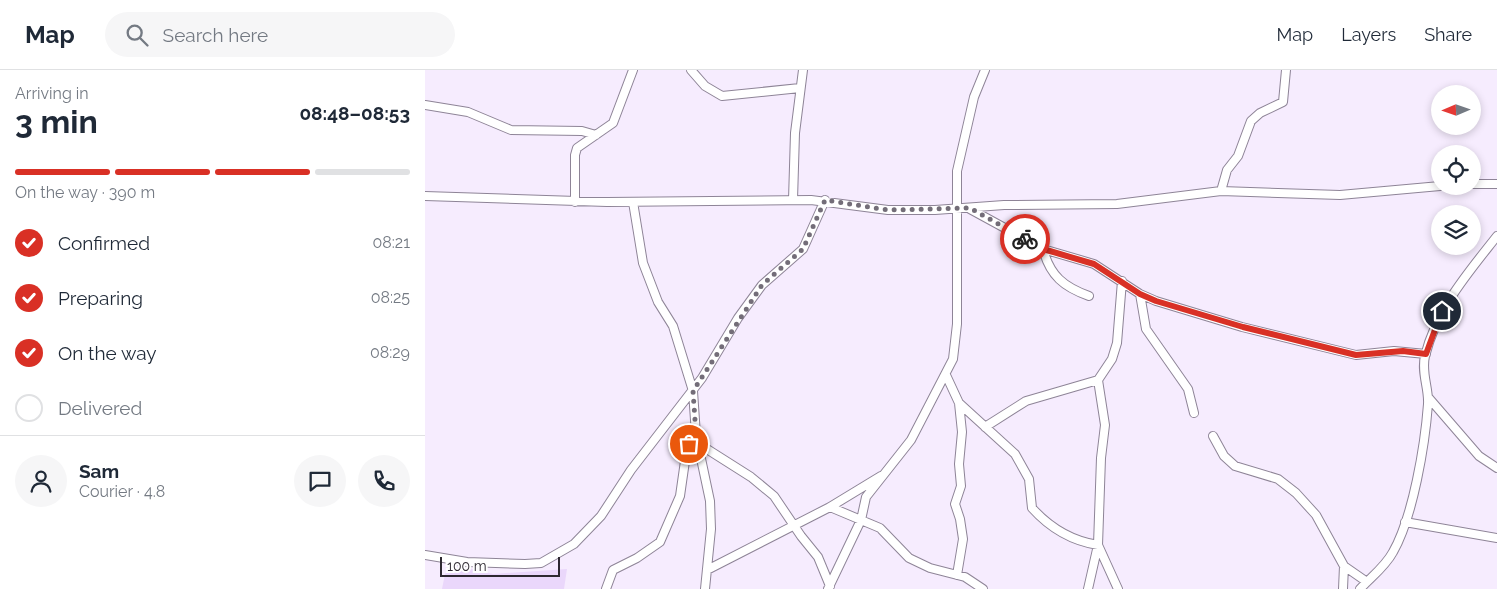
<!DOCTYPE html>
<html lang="en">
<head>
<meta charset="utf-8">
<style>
	:root { --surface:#fff; --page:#f6f6f7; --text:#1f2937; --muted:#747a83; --line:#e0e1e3; --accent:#d93025 }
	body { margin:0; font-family:Raleway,sans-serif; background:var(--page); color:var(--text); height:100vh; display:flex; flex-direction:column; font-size:19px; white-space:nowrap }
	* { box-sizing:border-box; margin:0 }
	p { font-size:16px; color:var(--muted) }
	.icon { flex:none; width:28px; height:28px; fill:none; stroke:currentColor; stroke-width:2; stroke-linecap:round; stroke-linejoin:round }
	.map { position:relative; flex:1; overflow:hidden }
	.sheet { display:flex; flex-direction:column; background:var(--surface); width:425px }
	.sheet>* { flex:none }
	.needle { width:32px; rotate:268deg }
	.fabs { position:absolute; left:1006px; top:15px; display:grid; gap:10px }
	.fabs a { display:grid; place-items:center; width:50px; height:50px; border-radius:50%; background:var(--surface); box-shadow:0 2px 8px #0003; font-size:25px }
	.scale { position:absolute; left:15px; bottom:12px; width:120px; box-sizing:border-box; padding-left:5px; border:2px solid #2d2830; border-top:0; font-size:14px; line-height:18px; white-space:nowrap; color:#2d2830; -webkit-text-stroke:4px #fefefe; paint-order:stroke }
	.pin { position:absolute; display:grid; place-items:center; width:42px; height:42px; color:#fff; margin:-21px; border:2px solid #fff; border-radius:50%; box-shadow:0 1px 5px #0007 }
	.courier { position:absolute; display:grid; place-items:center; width:50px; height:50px; margin:-25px; border:4px solid #d93025; border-radius:50%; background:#fff; color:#222; box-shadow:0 1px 6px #0007 }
	.headline em { font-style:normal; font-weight:700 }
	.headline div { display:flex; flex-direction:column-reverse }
	.headline { display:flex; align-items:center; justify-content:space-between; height:85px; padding:0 15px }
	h1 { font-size:32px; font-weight:700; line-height:38px }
	.bar { display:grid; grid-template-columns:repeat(4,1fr); gap:8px 5px; align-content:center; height:60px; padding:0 15px }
	.bar i { height:6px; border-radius:4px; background:var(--line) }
	.bar .active { background:var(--accent) }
	.bar p { grid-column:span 4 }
	.line { display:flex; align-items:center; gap:12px; padding:0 15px; border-top:1px solid var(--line) }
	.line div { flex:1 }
	.round { display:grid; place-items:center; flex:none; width:52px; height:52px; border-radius:26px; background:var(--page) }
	ol { padding:0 15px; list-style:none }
	li { display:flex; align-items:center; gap:15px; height:55px }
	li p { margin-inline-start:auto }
	li .icon { padding:5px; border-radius:50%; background:var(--accent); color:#fff; stroke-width:4 }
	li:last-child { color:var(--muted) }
	li i { width:28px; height:28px; border:2px solid var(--line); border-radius:50% }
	header { display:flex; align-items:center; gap:30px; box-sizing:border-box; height:70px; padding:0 25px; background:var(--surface); border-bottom:1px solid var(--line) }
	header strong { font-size:24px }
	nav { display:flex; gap:28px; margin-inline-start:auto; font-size:18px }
	.search { width:350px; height:45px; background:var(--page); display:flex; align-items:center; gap:12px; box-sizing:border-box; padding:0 18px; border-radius:28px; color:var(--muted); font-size:19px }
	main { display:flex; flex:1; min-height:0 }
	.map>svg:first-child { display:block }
	.green { fill:#ead7fb }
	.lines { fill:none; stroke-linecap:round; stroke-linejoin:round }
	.minor-casing { stroke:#8e8497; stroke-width:10 }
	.minor { stroke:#fff; stroke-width:8 }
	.done { stroke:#736d78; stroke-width:5; stroke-dasharray:0 9 }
	.route { stroke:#d93025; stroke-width:6 }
</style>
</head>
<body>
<header>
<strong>Map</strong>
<div class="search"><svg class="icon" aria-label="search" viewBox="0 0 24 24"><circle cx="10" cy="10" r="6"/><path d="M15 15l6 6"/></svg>Search here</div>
<nav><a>Map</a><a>Layers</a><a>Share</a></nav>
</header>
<main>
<section class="sheet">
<div class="headline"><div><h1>3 min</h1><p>Arriving in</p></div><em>08:48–08:53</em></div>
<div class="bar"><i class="active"></i><i class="active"></i><i class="active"></i><i></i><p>On the way · 390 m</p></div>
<ol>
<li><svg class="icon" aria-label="check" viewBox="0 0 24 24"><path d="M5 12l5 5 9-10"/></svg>Confirmed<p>08:21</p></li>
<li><svg class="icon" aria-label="check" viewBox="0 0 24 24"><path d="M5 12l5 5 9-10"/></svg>Preparing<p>08:25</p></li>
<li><svg class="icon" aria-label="check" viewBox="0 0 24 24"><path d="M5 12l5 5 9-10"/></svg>On the way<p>08:29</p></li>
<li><i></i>Delivered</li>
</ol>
<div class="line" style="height:90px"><a class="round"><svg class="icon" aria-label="person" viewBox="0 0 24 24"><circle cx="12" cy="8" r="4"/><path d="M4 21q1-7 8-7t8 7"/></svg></a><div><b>Sam</b><p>Courier · 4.8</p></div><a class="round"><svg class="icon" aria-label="chat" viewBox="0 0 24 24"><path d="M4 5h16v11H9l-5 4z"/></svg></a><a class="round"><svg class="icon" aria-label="phone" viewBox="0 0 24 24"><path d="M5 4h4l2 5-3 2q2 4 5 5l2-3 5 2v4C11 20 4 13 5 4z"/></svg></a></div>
</section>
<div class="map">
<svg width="1072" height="519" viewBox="0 0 1072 519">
	<rect width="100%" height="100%" fill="#f6ecfe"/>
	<path class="green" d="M27,494L68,504L142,499L139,519H17L20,504Z"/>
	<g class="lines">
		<defs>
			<path id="minor" d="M266,0L280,16L297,26L375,18
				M0,35L43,42L86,60L157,61L171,65
				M1048,114H1072
				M796,121L802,100L813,86L826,51L835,43L858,32L861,0
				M0,126L182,132L386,130L463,140H510L579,135L692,134L796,121L915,125L1015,116
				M368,130L370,63L378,0
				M150,132V85L152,78L188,53L208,0
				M208,132L218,193L233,232L248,256L268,321L271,365L285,431L286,459L280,519
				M545,139L618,179L669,194L715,224L731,231L817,257L931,285L969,281L1001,284
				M618,179C625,206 639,217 664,226
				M715,224L721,259L763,319L769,343
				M521,305L534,333L590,384L604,409L607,438C625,458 647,471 673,475L663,519
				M1003,327L1054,386L1072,398
				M560,357L601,331L673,310
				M788,366L799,386L810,396L853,409L871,423L891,445L919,496L942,512
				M274,374L326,407L349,426L376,466L393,487L405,516
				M405,437L455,458L484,488L505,498L540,507L558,519
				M980,452L1072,468
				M0,485L42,492L100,494L116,493L149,474L176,446L206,400L277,308L313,248L337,215L378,179L400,130
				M282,500L405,437L456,406
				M532,505L538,469L535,449L530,434L536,416L534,394L537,362L534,333
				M181,519L188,500L212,488L235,472L255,426L261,384L271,365
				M403,519L436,450L441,427L486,370L528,289L532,254V101L549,27L560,0
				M693,519L673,475L676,388L680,355L673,310L687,289L692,273L697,211
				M918,519L919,496
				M935,519C946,507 960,497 968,482C988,447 1000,375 1003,334C1004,318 996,303 1000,286C1012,238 1043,203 1072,166"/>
		</defs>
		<use href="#minor" class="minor-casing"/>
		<use href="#minor" class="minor"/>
	</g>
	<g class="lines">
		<path class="done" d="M264,374L271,364L268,321L337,215L378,179L400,130L463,140L545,138L600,169"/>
		<path class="route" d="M600,169L618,179L669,194L715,224L731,231L818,257L931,285L978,281L1001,284L1017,241"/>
	</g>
</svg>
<div class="fabs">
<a><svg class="needle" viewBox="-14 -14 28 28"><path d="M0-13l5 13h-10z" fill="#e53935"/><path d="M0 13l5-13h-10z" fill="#747a83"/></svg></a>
<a><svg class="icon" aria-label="locate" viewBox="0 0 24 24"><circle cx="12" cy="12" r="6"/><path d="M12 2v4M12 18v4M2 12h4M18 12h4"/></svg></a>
<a><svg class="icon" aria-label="layers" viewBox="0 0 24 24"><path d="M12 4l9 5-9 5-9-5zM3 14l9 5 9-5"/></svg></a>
</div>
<div class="scale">100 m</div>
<div class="pin" style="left:264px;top:374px;background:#ea580c"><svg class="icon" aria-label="bag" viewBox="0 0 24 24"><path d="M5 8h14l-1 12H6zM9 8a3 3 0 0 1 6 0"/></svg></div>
<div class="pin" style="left:1017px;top:241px;background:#1f2937"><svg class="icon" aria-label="home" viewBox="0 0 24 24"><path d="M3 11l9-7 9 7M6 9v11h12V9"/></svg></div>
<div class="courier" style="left:600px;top:169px"><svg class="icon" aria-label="bike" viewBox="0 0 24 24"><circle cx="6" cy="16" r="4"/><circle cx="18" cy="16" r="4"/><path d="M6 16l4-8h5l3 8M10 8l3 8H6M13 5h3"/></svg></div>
</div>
</main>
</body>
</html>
